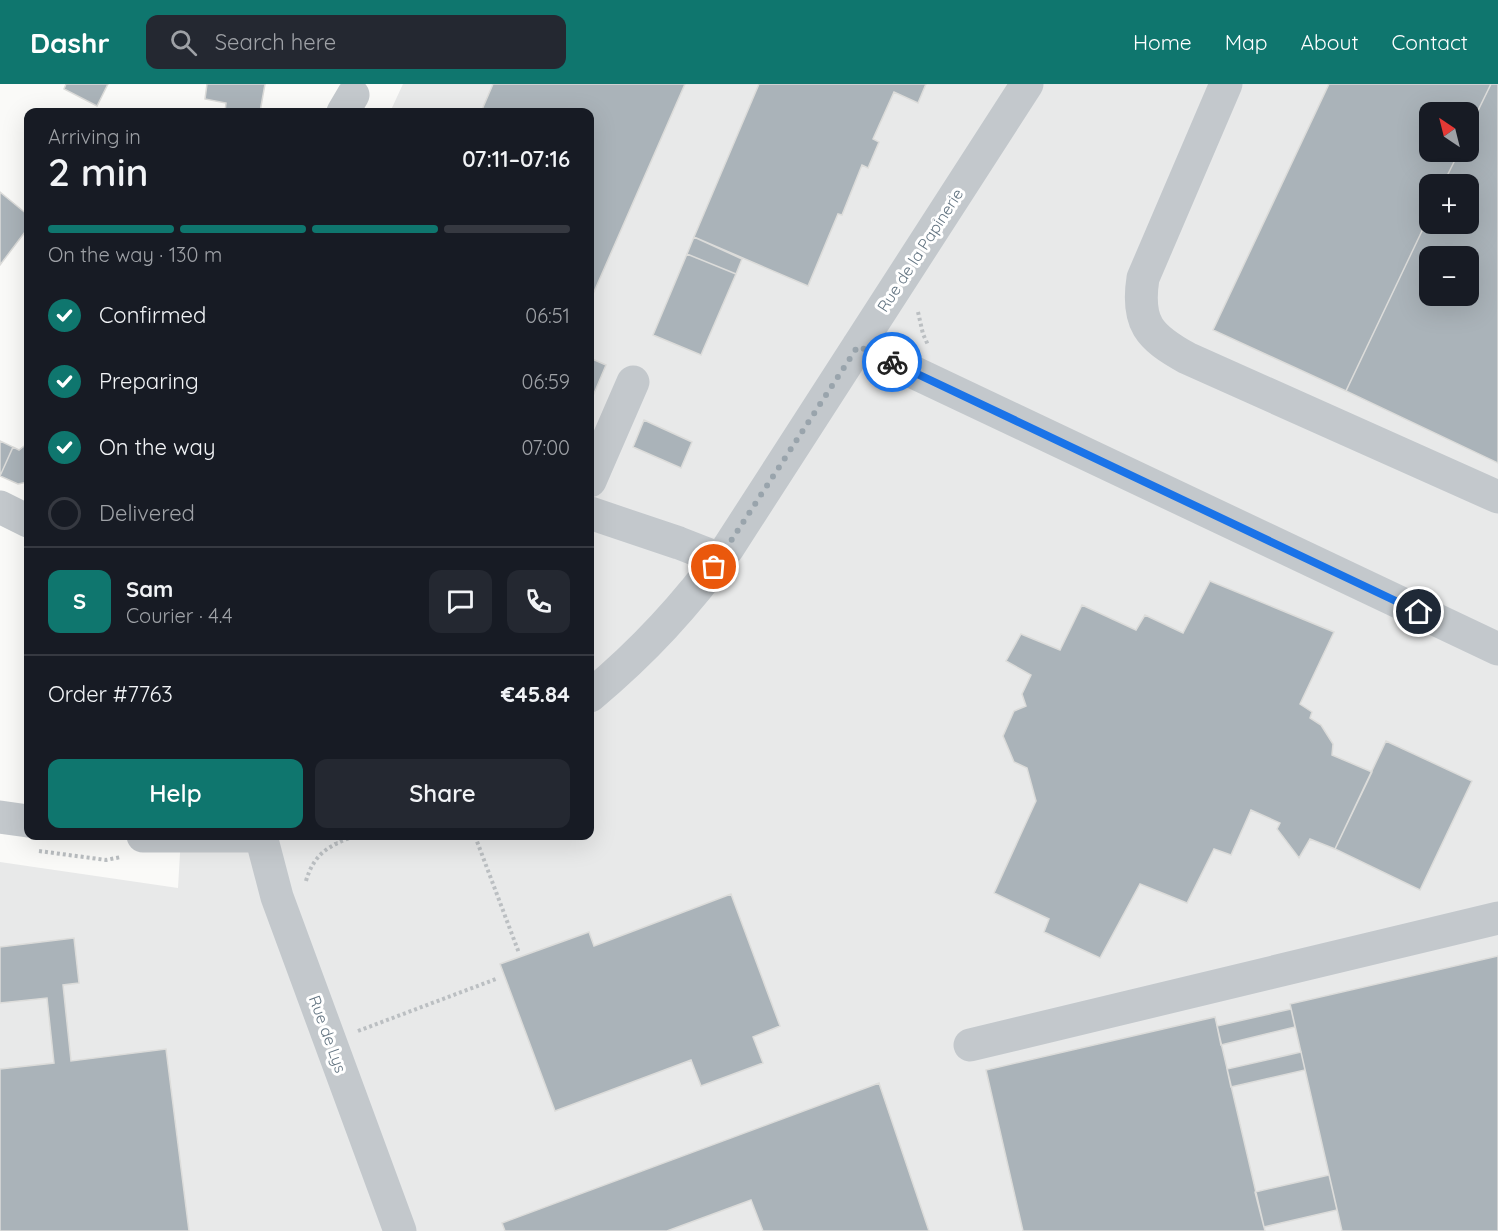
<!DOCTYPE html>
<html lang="en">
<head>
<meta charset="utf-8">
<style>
	:root { --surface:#171b24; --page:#242831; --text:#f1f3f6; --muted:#9ea1a6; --line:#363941; --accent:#0f766e }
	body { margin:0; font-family:Quicksand,sans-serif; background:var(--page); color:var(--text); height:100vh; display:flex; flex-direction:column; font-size:22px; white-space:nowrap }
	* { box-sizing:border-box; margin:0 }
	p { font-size:20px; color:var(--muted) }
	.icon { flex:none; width:33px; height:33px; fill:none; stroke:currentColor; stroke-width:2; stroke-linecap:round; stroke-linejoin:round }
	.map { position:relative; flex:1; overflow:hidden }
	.panel { position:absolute; left:24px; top:24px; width:570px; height:732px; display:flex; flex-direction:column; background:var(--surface); border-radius:12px; box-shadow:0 6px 24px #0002 }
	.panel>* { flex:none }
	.needle { width:39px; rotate:325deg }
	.fabs { position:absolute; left:1419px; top:18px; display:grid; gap:12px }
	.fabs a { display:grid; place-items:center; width:60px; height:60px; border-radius:12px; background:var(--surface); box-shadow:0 6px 24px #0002; font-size:30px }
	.pin { position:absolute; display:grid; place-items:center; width:51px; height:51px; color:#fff; margin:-26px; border:3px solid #fff; border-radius:50%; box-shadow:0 2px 6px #0007 }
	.courier { position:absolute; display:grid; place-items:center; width:60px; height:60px; margin:-30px; border:4px solid #1a73e8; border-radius:50%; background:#fff; color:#222; box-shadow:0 2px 8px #0007 }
	.head em { font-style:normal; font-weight:600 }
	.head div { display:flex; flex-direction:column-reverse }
	.head { display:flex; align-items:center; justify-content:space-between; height:102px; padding:0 24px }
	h1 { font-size:39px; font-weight:600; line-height:45px }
	.bar { display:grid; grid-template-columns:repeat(4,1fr); gap:9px 6px; align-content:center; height:72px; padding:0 24px }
	.bar i { height:8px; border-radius:4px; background:var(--line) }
	.bar .selected { background:var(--accent) }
	.bar p { grid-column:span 4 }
	.line { display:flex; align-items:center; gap:15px; padding:0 24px; border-top:2px solid var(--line) }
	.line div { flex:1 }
	.round { display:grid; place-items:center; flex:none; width:63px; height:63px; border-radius:12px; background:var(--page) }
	ol { padding:0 24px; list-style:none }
	li { display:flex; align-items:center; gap:18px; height:66px }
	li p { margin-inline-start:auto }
	li .icon { padding:6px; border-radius:50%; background:var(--accent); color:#fff; stroke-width:4 }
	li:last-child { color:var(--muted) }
	li i { width:33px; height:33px; border:3px solid var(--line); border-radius:50% }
	.button { display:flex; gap:12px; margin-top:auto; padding:12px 24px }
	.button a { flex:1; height:69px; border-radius:12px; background:var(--accent); color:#fff; font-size:24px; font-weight:600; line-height:69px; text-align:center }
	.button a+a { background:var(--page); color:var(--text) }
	header { display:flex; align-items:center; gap:36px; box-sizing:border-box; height:84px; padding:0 30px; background:var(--accent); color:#fff }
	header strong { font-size:28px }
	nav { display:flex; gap:33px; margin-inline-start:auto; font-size:21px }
	.search { width:420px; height:54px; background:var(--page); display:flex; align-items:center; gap:15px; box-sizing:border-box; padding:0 21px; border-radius:12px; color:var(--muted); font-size:22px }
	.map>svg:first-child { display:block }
	.built { fill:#e8e9e9; fill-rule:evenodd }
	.building { fill:#aab3b9; stroke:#dcdcda; stroke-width:1.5; fill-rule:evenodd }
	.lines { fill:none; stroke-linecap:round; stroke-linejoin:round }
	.path { stroke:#bbbfc2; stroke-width:4; stroke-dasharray:3 3; stroke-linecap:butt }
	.minor { stroke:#c3c8cc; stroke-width:33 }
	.done { stroke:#99a4ac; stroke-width:6; stroke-dasharray:0 10.8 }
	.route { stroke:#1a73e8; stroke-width:8 }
	.labels { text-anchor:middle; stroke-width:6; stroke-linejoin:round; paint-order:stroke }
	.street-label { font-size:16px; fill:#657683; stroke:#fff }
</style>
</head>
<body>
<header>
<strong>Dashr</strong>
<div class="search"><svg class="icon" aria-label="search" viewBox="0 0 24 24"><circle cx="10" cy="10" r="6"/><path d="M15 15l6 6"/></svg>Search here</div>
<nav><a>Home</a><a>Map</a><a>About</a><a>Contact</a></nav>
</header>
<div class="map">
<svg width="1498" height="1147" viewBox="0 0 1498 1147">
	<rect width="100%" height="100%" fill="#fafaf8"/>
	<path class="built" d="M403,0H1498V1147H0V778L178,804L181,752H590V28H390ZM1430,28H1468V68H1430ZM1430,100H1468V140H1430ZM1430,172H1468V212H1430Z"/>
	<path class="building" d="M66,0H108L97,22L64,5Z
		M207,0H265L260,28H225L226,19L205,15Z
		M493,0H685L590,217V28H481Z
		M759,0H926L918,19L894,8L873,55L879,58L868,84L862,81L842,131L838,130L808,202L694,153Z
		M1329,0H1491L1468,47V28H1430V68H1459L1443,100H1430V130L1346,307L1213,246Z
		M1491,0H1498V379L1346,307L1430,130V140H1468V100H1443L1459,68H1468V47ZM1430,172H1468V212H1430Z
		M0,108L28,131V144L0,181Z
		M694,153L742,175L736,190L687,170Z
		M687,170L736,190L701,271L653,251Z
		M590,274L606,281L590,319Z
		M644,336L692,358L681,384L633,363Z
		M0,357L13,363L0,392Z
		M28,359V398L18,400L0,392L13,363L19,366Z
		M1210,497L1334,548L1300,620L1312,628L1310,634L1321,641L1333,660L1332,671L1372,688L1335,765L1310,755L1299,774L1277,745L1280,739L1251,726L1231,771L1214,765L1187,819L1140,800L1100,874L1044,848L1049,835L994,809L1036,717L1027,684L1014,678L1003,652L1014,627L1026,622L1022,610L1031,591L1006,577L1021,550L1060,566L1082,521L1136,546L1145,531L1183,549Z
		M1386,657L1472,697L1420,806L1335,765Z
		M731,810L780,942L753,953L763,979L701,1002L691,976L555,1027L500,880L589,848L594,862Z
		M74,854L79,899L63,901L71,977L166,965L189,1147H0V985L54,979L47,914L0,919V863Z
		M1498,872V1147H1342L1290,920Z
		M1291,925L1295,943L1221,961L1217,942Z
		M1215,933L1265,1147H1023L986,986Z
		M1301,968L1305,986L1231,1003L1227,985Z
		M879,999L929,1147H763L751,1116L667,1147H505L502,1139Z
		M1329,1091L1337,1126L1264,1143L1255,1108Z"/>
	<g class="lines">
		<path class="path" d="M918,228L923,250L928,261
			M334,752L336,759
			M475,752L519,869
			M39,767L106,776L121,773
			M306,797C314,769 330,761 355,752
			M358,947L496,895"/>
		<path class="minor" d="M1226,0L1143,194C1136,239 1149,253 1187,274L1498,413
			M343,28L353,11
			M858,262L1498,565
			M590,397L633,298
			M0,423L28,437
			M590,429L679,459L720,475
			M590,612C644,567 686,521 728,464L1027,0
			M0,733L28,737
			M143,752H247
			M261,752L277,813L400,1147
			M970,961L1498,834"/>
	</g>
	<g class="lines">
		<path class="done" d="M714,483L858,262L892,278"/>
		<path class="route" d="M892,278L1419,528"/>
	</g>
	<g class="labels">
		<g class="street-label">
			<text transform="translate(920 166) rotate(-57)" y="6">Rue de la Papinerie</text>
			<text transform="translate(328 950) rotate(70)" y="6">Rue de Lys</text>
		</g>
	</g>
</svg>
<div class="fabs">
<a><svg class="needle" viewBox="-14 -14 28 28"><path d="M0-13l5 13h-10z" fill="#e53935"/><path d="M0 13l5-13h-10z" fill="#9ea1a6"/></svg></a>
<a>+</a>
<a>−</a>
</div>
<div class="pin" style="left:714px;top:483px;background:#ea580c"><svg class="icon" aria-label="bag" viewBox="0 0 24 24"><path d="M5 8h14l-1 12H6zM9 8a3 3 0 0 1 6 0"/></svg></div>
<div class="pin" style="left:1419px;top:528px;background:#1f2937"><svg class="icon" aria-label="home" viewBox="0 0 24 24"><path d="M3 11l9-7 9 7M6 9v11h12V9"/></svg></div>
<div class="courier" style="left:892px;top:278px"><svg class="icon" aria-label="bike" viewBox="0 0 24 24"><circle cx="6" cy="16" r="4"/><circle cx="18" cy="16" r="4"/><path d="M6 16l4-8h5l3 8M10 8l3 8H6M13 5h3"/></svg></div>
<section class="panel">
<div class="head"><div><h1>2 min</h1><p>Arriving in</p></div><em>07:11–07:16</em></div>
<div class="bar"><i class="selected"></i><i class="selected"></i><i class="selected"></i><i></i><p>On the way · 130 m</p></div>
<ol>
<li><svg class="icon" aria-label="check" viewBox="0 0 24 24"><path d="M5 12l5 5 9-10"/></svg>Confirmed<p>06:51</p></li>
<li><svg class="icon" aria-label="check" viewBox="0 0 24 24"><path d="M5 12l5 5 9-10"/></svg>Preparing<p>06:59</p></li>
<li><svg class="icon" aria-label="check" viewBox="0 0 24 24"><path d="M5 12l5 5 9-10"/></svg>On the way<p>07:00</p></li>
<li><i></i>Delivered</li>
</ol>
<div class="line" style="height:108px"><b class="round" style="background:var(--accent);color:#fff">S</b><div><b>Sam</b><p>Courier · 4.4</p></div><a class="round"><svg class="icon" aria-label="chat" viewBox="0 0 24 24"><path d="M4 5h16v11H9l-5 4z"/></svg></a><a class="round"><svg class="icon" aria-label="phone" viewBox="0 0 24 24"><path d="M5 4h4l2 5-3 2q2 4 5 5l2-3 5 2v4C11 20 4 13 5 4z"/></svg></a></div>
<div class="line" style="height:78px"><div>Order #7763</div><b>€45.84</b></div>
<div class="button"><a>Help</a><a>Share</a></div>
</section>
</div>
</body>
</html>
